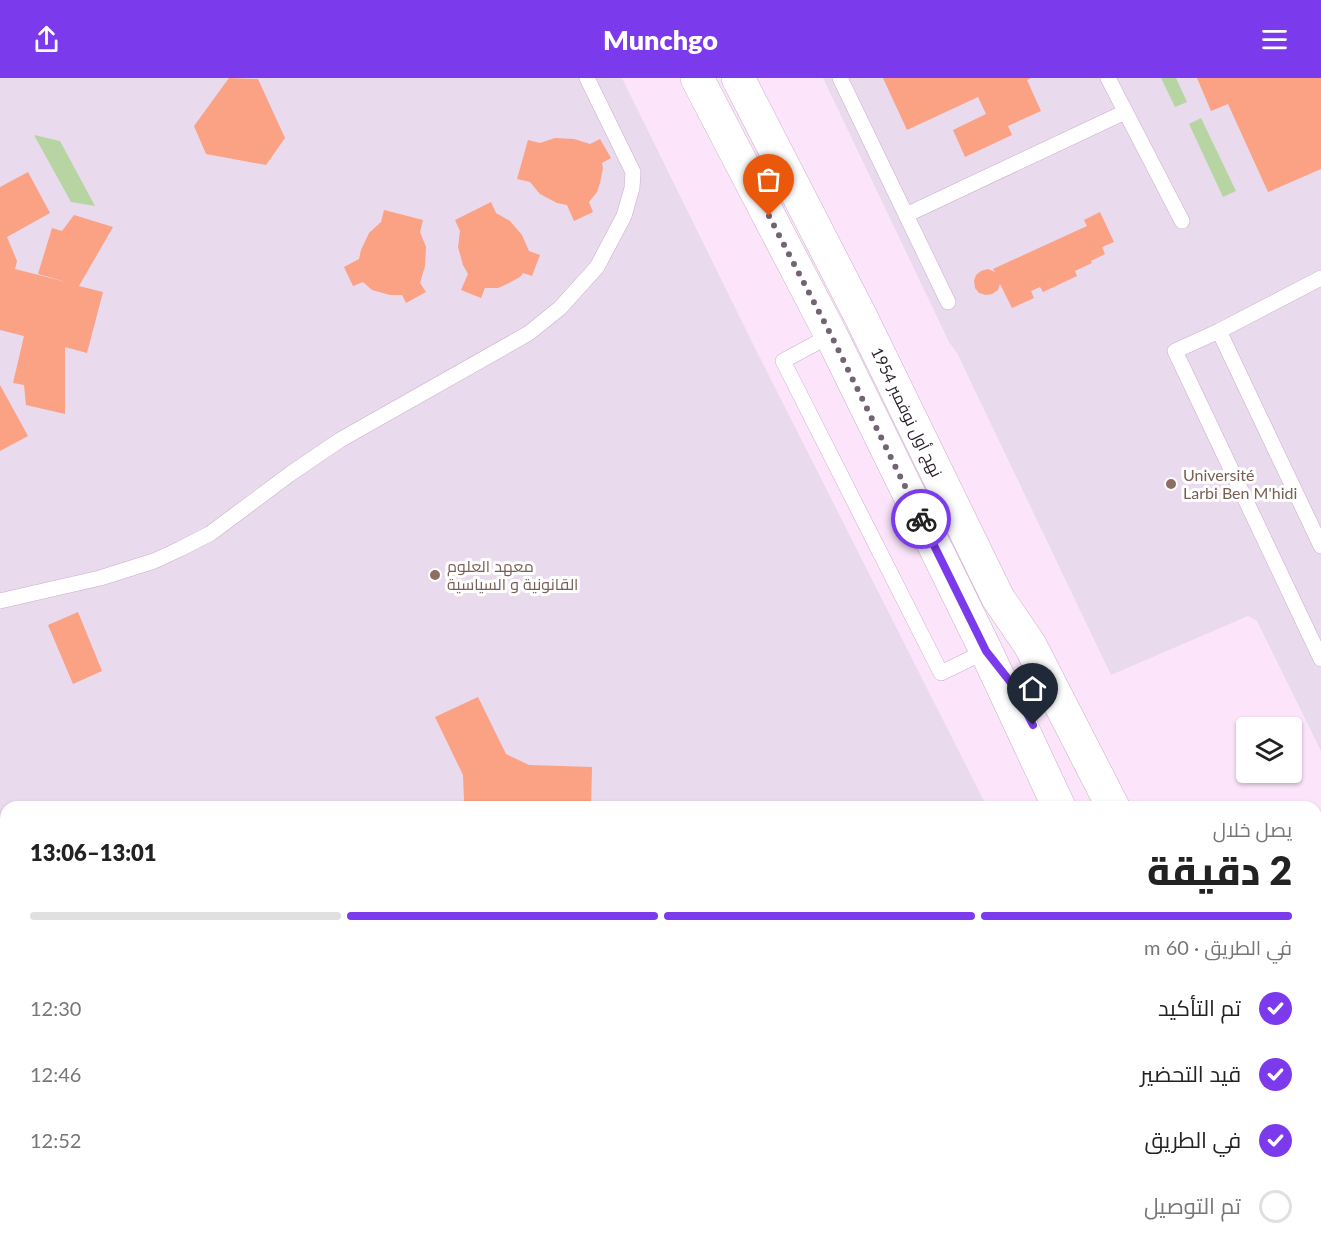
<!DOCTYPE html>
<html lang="ar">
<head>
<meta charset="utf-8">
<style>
	:root { --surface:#fff; --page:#f6f6f6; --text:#222; --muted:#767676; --line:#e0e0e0; --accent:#7c3aed }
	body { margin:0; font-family:Lato,Cairo,sans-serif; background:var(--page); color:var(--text); direction:rtl; height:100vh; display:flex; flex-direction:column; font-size:22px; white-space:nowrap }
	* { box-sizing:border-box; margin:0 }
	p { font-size:20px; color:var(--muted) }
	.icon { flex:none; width:33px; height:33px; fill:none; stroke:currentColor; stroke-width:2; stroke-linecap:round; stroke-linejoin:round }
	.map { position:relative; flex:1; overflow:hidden; direction:ltr }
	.panel { position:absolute; left:0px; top:723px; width:1322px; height:452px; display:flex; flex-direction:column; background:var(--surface); border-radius:18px 18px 0 0; box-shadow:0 2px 4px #0004; direction:rtl }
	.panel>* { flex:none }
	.tools { position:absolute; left:1236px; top:639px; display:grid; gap:12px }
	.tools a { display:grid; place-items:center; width:66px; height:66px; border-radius:6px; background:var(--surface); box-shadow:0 2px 4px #0004; font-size:30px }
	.pin { position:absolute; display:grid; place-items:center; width:51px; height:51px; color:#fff; margin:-62px -26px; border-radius:50% 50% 50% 0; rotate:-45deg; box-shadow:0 0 6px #0007 }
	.pin .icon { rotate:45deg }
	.courier { position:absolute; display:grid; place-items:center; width:60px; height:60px; margin:-30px; border:4px solid #7c3aed; border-radius:50%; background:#fff; color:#222; box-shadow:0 2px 8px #0007 }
	.headline em { font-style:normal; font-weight:800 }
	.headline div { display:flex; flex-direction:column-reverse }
	.headline { display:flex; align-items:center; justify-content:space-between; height:102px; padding:0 30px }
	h1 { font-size:39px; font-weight:800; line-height:45px }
	.bar { display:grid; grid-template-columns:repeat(4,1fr); gap:9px 6px; align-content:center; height:72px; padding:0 30px }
	.bar i { height:8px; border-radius:4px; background:var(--line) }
	.bar .current { background:var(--accent) }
	.bar p { grid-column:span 4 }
	ol { padding:0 30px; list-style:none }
	li { display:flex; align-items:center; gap:18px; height:66px }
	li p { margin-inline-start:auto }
	li .icon { padding:6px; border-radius:50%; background:var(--accent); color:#fff; stroke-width:4 }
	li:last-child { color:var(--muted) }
	li i { width:33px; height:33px; border:3px solid var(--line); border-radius:50% }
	header { display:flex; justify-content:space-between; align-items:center; height:78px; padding:0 30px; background:var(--accent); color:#fff; font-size:27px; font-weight:800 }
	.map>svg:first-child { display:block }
	.education { fill:#e9daed }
	.green { fill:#b6d5a3 }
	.building { fill:#fba184 }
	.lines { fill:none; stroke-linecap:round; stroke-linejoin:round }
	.primary-tunnel { stroke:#d2bdd0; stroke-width:33; stroke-dasharray:33 16; stroke-linecap:butt }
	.service-casing { stroke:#caafc8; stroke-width:16 }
	.primary-casing { stroke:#caafc8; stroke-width:34 }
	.service { stroke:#fff; stroke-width:15 }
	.primary { stroke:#fff; stroke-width:33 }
	.done { stroke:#726471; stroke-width:6; stroke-dasharray:0 10.8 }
	.route { stroke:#7c3aed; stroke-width:8 }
	.education-dot { fill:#8d6e63; stroke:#fff; stroke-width:2 }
	.labels { text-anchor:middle; stroke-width:6; stroke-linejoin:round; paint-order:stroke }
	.street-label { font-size:16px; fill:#281e27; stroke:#fff }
	.education-label { font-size:16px; fill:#785e54; stroke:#fff; text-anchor:start }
</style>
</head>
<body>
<header><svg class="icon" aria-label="menu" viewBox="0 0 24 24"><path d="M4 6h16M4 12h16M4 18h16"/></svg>Munchgo<svg class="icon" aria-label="share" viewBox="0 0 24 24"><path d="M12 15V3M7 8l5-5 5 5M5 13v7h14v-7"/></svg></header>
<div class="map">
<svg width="1321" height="1174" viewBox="0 0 1321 1174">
	<rect width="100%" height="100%" fill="#fce5fa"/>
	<path class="education" d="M0,0H622L753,266L987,729H6V1168H1209L1212,1174H0Z
		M823,0H1321V673L1257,543L1248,538L1111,597L957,275L949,264Z"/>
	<path class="green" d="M1161,0H1176L1187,24L1175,29Z
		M1201,40L1236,113L1223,119L1189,46Z
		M34,57L60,63L95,128L71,124Z
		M262,1169H316L303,1174H264Z
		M398,1169V1168L439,1169L428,1174H387Z
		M728,1169L730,1174H576L573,1169Z"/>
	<path class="building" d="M229,0L258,1L285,60L266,87L206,76L194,48Z
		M883,0H1031L1027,2L1041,33L1008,48L1012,57L965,79L953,52L986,36L978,19L907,52Z
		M1197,0H1321V91L1268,114L1228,26L1211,33Z
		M555,60L574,61L590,66L600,61L611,80L602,85L603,90L600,105L597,114L589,124L593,134L574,143L567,127L557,125L540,116L530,104L517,101L528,62L540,65Z
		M28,94L50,135L7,159L17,183L15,191L70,205L38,196L52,150L62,153L74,137L113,149L79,208L103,214L87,275L65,269V336L26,327L24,307L13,305L24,258L0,252V109Z
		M491,124L496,135L510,143L522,157L529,173L540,177L532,198L523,195L520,199L507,206L498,210H485L481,220L461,212L468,196L463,187L458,169L460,153L455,142Z
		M384,132L423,142L420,154L426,169L425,188L420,205L426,214L406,225L402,217H390L372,212L363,204L353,208L344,189L359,181L361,172L369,155L381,144Z
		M1100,134L1114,164L1102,169L1105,176L1091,183L1092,185L1075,193L1077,198L1043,214L1040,209L1031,213L1034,220L1012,230L1000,206L998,212L992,216L986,217L979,215L975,210L974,203L976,197L981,193L988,191L995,194L993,191L1087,148L1084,142Z
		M0,307L28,358L0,373Z
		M78,534L102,593L73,606L48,547Z
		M478,619L506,676L529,687L592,689L591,729H460L464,722L463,697L435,639Z
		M33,1168H77L80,1174H35Z
		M789,1168H876L880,1173L883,1168H891L899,1174H791Z"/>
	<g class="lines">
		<path class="primary-tunnel" d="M1316,1165L1320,1174"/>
		<defs>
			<path id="service" d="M840,0L948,224
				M1108,0L1182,143
				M906,137L1125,34
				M1321,200L1219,253L1175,273L1321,581
				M1219,253L1321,468
				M831,257L783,283L941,595L986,573
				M0,523L100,500L154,483L180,471L211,455L290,396L340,362L529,255L560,230L597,189L624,138L632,110L633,94L587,0
				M194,1168L196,1174
				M230,1168L232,1174
				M981,1168L983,1174
				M1026,1168L1028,1174
				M353,1174L364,1168
				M459,1174L470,1168"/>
			<path id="primary" d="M697,0L831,257L986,573L1059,729
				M738,0L861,239L998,520L1030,567L1113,729
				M1316,1127L1321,1136
				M1269,1168L1272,1174"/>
		</defs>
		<use href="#service" class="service-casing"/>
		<use href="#primary" class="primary-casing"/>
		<use href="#service" class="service"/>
		<use href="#primary" class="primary"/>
	</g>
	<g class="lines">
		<path class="done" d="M769,138L831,257L921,441"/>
		<path class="route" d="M921,441L986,573L1012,606L1033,647"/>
	</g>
	<g class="education-dot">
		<circle cx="1171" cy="406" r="6"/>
		<circle cx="435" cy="497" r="6"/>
	</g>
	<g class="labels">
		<g class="street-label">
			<text transform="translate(907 334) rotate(64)" y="6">نهج أول نوفمبر 1954</text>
		</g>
		<g class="education-label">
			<text x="1183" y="403">Université<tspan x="1183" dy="18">Larbi Ben M'hidi</tspan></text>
			<text x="447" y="494">معهد العلوم<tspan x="447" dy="18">القانونية و السياسية</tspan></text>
		</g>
	</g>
</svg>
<div class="tools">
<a><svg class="icon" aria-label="layers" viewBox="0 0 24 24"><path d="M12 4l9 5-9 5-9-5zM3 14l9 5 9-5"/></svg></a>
</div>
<div class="pin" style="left:769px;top:138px;background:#ea580c"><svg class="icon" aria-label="bag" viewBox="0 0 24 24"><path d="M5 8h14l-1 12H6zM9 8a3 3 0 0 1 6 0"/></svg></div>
<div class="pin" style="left:1033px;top:647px;background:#1f2937"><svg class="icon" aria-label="home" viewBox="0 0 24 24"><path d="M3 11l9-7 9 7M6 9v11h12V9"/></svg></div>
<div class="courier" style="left:921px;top:441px"><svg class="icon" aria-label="bike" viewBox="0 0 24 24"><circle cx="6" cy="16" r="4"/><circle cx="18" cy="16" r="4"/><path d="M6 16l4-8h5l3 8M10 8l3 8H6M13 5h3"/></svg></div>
<section class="panel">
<div class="headline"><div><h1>2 دقيقة</h1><p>يصل خلال</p></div><em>13:01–13:06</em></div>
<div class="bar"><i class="current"></i><i class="current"></i><i class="current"></i><i></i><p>في الطريق · 60 m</p></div>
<ol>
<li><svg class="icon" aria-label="check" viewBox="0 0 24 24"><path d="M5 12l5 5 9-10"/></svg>تم التأكيد<p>12:30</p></li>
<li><svg class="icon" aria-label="check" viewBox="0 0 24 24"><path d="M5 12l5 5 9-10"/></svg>قيد التحضير<p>12:46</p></li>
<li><svg class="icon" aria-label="check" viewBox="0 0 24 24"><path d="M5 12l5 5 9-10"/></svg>في الطريق<p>12:52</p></li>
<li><i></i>تم التوصيل</li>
</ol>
</section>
</div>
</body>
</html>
